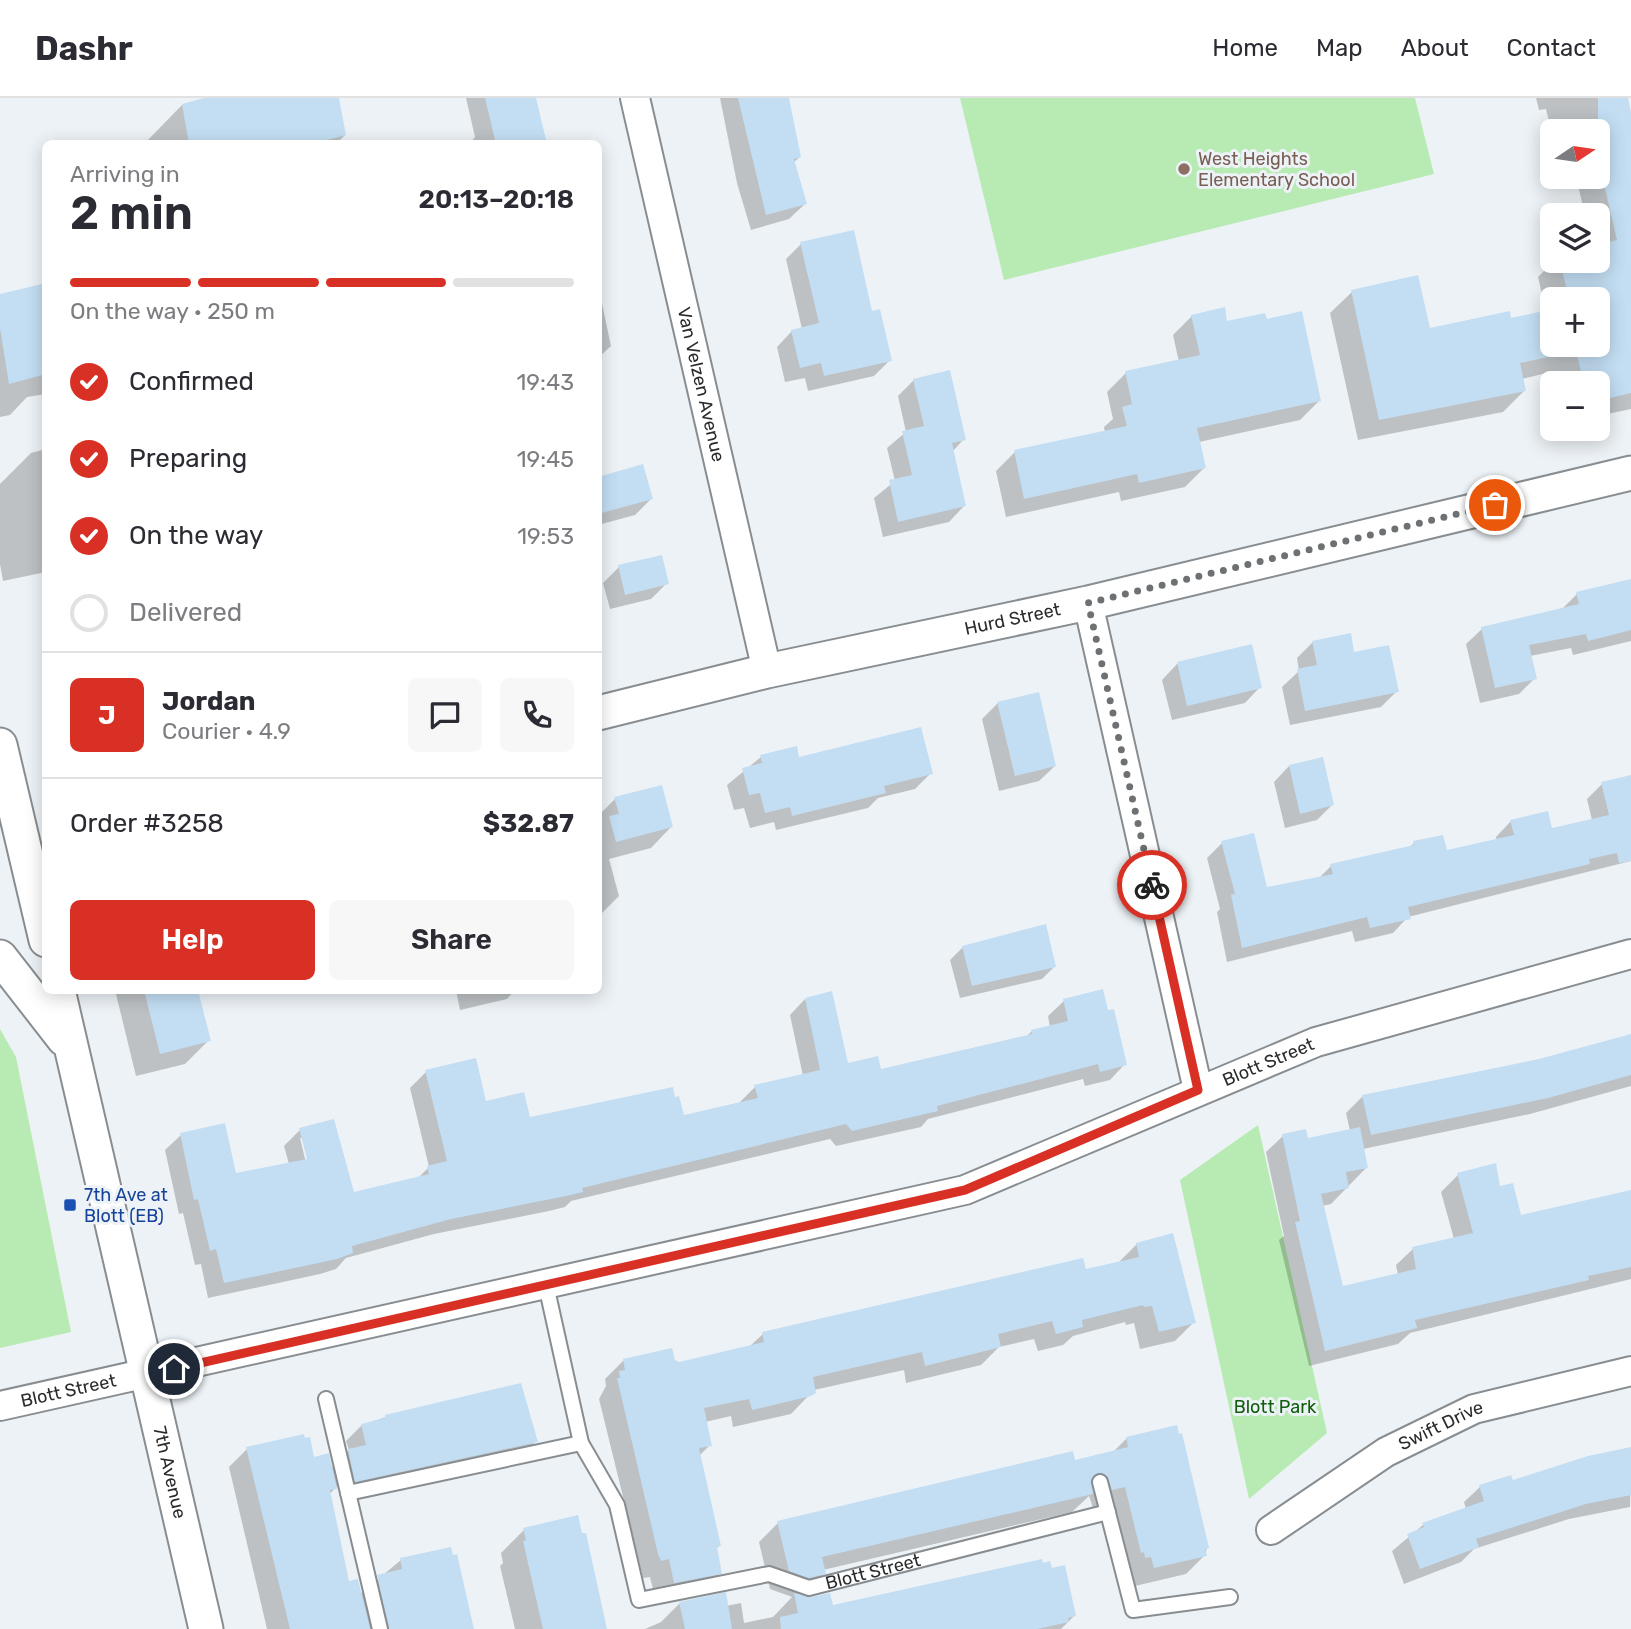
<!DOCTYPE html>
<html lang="en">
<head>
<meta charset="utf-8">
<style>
	:root { --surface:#fff; --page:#f7f7f7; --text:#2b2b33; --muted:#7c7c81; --line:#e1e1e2; --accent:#d93025 }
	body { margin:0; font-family:Rubik,sans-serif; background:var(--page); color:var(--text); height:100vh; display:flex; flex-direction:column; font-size:26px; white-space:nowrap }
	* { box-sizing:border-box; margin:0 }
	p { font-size:23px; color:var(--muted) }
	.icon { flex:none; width:38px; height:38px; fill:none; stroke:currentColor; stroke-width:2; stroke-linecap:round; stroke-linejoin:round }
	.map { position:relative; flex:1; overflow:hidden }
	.drawer { position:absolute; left:42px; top:42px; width:560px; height:854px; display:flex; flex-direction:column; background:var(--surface); border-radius:10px; box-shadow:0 4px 18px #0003 }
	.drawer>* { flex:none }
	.needle { width:46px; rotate:77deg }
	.buttons { position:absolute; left:1540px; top:21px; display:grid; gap:14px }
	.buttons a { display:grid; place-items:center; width:70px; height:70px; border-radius:10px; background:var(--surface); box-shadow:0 4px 18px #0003; font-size:35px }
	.pin { position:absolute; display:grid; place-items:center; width:60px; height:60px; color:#fff; margin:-30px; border:4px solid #fff; border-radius:50%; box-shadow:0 2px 7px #0007 }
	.courier { position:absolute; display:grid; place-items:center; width:70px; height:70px; margin:-35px; border:5px solid #d93025; border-radius:50%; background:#fff; color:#222; box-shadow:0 2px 9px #0007 }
	.summary em { font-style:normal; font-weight:600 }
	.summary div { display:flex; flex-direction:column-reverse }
	.summary { display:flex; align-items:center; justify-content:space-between; height:119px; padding:0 28px }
	h1 { font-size:46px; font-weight:600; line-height:52px }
	.bar { display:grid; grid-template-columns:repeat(4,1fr); gap:10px 7px; align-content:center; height:84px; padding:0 28px }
	.bar i { height:9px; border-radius:5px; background:var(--line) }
	.bar .current { background:var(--accent) }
	.bar p { grid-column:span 4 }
	.line { display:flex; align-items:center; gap:18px; padding:0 28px; border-top:2px solid var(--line) }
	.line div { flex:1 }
	.round { display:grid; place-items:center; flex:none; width:74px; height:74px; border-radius:10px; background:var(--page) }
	ol { padding:0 28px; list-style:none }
	li { display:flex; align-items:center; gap:21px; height:77px }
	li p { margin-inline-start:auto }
	li .icon { padding:7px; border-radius:50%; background:var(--accent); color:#fff; stroke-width:4 }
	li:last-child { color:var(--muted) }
	li i { width:38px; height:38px; border:4px solid var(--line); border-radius:50% }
	.cta { display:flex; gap:14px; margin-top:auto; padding:14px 28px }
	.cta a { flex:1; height:80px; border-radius:10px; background:var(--accent); color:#fff; font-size:28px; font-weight:600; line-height:80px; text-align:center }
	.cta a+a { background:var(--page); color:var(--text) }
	header { display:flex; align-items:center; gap:42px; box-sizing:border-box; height:98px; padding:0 35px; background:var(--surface); border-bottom:2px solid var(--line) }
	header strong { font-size:33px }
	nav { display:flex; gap:38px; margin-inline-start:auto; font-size:24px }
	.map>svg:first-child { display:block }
	.green { fill:#b8ebb3 }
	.shadow { fill:#0003; fill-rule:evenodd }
	.building { fill:#c3def3 }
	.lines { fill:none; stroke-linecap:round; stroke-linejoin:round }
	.service-casing { stroke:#888d91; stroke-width:18 }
	.minor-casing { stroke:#888d91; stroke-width:32 }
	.tertiary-casing { stroke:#888d91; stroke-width:37 }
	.service { stroke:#fff; stroke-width:14 }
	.minor { stroke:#fff; stroke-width:28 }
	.tertiary { stroke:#fff; stroke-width:33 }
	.done { stroke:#6e7173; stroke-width:7; stroke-dasharray:0 12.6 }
	.route { stroke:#d93025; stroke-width:9 }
	.education-dot { fill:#8d6e63; stroke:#edf2f6; stroke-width:2.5 }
	.transit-dot { fill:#1a4fb4; stroke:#edf2f6; stroke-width:2.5 }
	.labels { text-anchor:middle; stroke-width:6; stroke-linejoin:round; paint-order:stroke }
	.education-label { font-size:18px; fill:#785e54; stroke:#edf2f6; text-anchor:start }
	.street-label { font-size:18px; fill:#292b2c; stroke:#edf2f6 }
	.transit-label { font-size:18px; fill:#164399; stroke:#edf2f6; text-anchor:start }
	.park-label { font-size:18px; fill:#105d0c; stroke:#edf2f6 }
</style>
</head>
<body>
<header>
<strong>Dashr</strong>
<nav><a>Home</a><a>Map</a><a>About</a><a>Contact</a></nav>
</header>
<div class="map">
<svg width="1631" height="1531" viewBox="0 0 1631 1531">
	<rect width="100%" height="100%" fill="#edf2f6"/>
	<path class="green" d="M960,0H1415L1434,76L1004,182Z
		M0,931L16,959L71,1234L0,1250Z
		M1258,1027L1327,1335L1249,1401L1180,1082Z"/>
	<path class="shadow" d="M211,0H337L345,37L336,46H144L182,7Z
		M466,0H534L542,46H469L475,39Z
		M720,0H788L800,59L793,65L805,106L789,121L751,132L737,85Z
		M1536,0H1627L1631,15V311L1598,318V285H1558L1555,273L1522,281L1524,293L1503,314L1358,342L1330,215L1352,194L1428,232L1510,222L1546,214L1538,179L1554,163H1598V117H1585L1576,79H1598V33H1552V36L1546,11L1539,12ZM1552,201H1598V247H1552Z
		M801,146L871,215L890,262L874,278L808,293L805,280L785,284L777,249L792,233L802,231L786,161Z
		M46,187V296L27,299L10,317L0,319V198Z
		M600,196L611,248L598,260V197Z
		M1192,218L1226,225L1319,303L1300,322L1199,344L1204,370L1185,389L1121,403L1119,394L1006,419L996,373L1015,354L1105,335L1104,329L1113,321L1107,294L1126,275L1179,264L1173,237Z
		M914,282L964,341L952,354L964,408L949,424L883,439L874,400L895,383L887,350L906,334L898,298Z
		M46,351V474L3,483L0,466V386L31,355Z
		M598,380L651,401L635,417L598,427Z
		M619,469L667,485L651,501L610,511L603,485Z
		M1631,483V543L1573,557L1571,550L1530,558L1535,580L1519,596L1480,605L1466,546L1482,531L1562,511L1577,496Z
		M1313,544L1353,556L1397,593L1381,609L1290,627L1282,589L1299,573L1297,560Z
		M1251,548L1260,589L1245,605L1172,622L1162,582L1177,566Z
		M998,605L1055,668L1039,683L999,693L982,621Z
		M761,659L798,661L931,675L915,691L878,700L868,710L776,732L774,724L750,730L744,710L734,712L727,687Z
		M1289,668L1333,706L1317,722L1285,730L1274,684Z
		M1631,679V763L1408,819L1393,835L1355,844L1352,833L1227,864L1217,814L1220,811L1207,760L1222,745L1266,791L1319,780L1331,768L1409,750L1414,745L1446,755L1497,743L1496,739L1511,723L1551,732L1592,722L1587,701L1602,686Z
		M615,701L671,729L651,750L609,761L619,798L598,819V718Z
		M963,849L1054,869L1042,881L960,900L950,862Z
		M115,892H197L209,942L185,966L136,978Z
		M456,892H515L507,901L460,912Z
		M805,901L847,967L880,973L1025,940L1032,933L1050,929L1048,918L1064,903L1125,966L1110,982L1085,988L1083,981L928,1021L921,1029L836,1048L830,1041L571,1103L565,1109L549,1113L434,1136L346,1160L336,1171L320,1176L208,1200L201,1166L195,1167L183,1115L179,1116L165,1052L181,1037L235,1078L289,1066L284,1048L300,1032L353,1096L417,1081L429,1069L410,990L426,974L485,1005L529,1021L682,1019L739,1005L755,989L803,978L790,917ZM300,1040H303L311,1069H307Z
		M1631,938V988L1530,1016L1363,1051L1367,1069L1331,1106L1322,1108L1341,1191L1398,1177L1396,1167L1413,1151L1454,1141L1441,1094L1458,1077L1499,1090L1519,1119L1631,1094V1181L1410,1235L1398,1246L1309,1268L1279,1142L1284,1138L1266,1054L1283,1038L1307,1043L1350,1033L1346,1015L1363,998L1539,962Z
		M1137,1146L1194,1224L1175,1243L1140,1251L1134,1225L1126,1227L1125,1224L1073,1238L1063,1247L1038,1253L1034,1241L999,1249L981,1267L906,1285L904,1272L814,1292L791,1316L733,1329L731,1318L705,1324L710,1347L699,1358L719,1448L716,1451L720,1475L702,1494L656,1503L650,1479L643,1480L599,1301L606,1288L605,1281L623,1263L679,1266L749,1249L763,1236L1085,1173L1118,1165Z
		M386,1319L536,1343L520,1359L340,1398L337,1388L329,1397L347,1485L360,1496L401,1462L473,1531H267L229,1369L247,1351L313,1361L331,1370L349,1352L346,1343L362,1327Z
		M1127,1340L1207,1449L1205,1457L1186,1476L1135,1488L1133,1477L1126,1478L1106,1407L1093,1410L1089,1398L1072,1414L823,1472L824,1475L805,1494L794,1497L832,1509L1074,1518L1061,1531H645L661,1524L679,1506L726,1508L741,1505L744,1525L773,1519L792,1499L770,1491L759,1444L778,1425L1112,1355Z
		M1631,1351L1630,1409L1569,1421L1474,1451L1461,1464L1404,1486L1392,1453L1423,1427L1466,1411L1464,1404L1480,1389L1512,1384Z
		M524,1432L606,1531H515L500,1468L503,1465L501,1455Z"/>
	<path class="building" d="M204,0H339L346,37L312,46H189L182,6Z
		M485,0H536L547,46H496Z
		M738,0H789L801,59L794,61L807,106L766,117Z
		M1598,0H1628L1631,14V295L1598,303V285H1584L1576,253L1520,265L1526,293L1379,322L1351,192L1418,177L1430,230L1510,213L1511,220L1552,211V247H1598V201H1569L1560,163H1598V147L1617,142L1598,60Z
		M854,132L872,213L880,211L892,263L824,278L821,265L800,270L791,232L819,225L800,144Z
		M46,185V276L9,286L0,230V196Z
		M1225,209L1227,223L1265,215L1267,221L1302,213L1321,303L1197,330L1206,370L1139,385L1137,376L1024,401L1014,352L1127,328L1122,309L1132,306L1125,273L1200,257L1191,217Z
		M950,272L966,342L952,345L966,408L898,424L889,382L912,377L902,333L924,328L913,281Z
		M643,366L653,401L598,416V379Z
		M662,457L669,486L625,497L618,467Z
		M1631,481V532L1588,543L1586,536L1529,547L1537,581L1495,590L1481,529L1579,506L1576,494Z
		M1351,535L1354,554L1389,547L1399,594L1305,613L1297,571L1317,567L1312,543Z
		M1252,546L1262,590L1187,608L1177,564Z
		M1039,594L1056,668L1015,678L997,604Z
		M921,629L933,676L884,688L886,695L792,718L790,709L765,715L760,695L749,697L742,670L762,665L760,657L797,648L799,659Z
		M1323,659L1334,707L1300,716L1289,667Z
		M1631,677V763L1619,765L1617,755L1589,761L1590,766L1408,809L1411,821L1370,830L1367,819L1242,850L1231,797L1235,796L1221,743L1254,735L1267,789L1333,776L1330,766L1414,747L1413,743L1443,737L1447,752L1514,737L1510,722L1548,713L1552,730L1609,717L1601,684Z
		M662,687L673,729L616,744L609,718L619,716L614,699Z
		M1046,826L1056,869L972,888L962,848Z
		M1103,891L1108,912L1114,911L1127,967L1100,974L1098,966L937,1008L938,1013L852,1033L846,1026L582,1090L583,1094L566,1098L451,1121L352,1148L353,1155L337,1161L224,1185L216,1151L210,1153L198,1101L194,1102L180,1035L225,1025L236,1075L307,1061L299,1030L334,1021L354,1094L429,1076L427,1068L447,1063L425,972L476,960L486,1003L524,994L530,1019L673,989L675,999L679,998L684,1017L758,1000L754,987L820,972L805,900L832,893L848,965L878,958L881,971L1032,936L1031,932L1068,923L1063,901Z
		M144,892H198L211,943L160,956Z
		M1631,936V977L1548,1000L1371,1037L1362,997L1539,961Z
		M1360,1029L1368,1070L1346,1074L1349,1090L1321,1096L1343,1188L1416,1171L1412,1149L1473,1135L1457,1075L1496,1065L1500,1088L1513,1085L1521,1117L1631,1092V1169L1588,1178L1589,1182L1415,1222L1417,1230L1325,1253L1295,1124L1300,1123L1282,1036L1306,1031L1308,1040Z
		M1173,1135L1196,1225L1159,1234L1152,1208L1144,1209L1143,1207L1082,1222L1083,1229L1056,1236L1052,1223L998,1236L1001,1249L925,1268L922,1254L813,1279L816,1295L811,1298L752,1312L749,1301L704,1310L712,1348L699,1350L721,1448L717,1449L722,1476L674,1485L669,1461L661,1463L658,1456L617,1280H620L619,1273L625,1272L623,1261L672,1250L675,1262L679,1264L764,1244L762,1234L1083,1160L1086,1171L1139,1159L1136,1145Z
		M521,1285L538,1344L355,1384L348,1351L366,1347L361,1326L385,1320V1317Z
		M1177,1327L1179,1336L1182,1335L1209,1450L1205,1451L1207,1458L1154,1470L1151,1459L1145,1460L1144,1454L1141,1455L1125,1389L1112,1392L1107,1378L1098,1375L1091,1382L1093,1396L822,1459L826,1476L809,1480L789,1473L777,1423L1073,1353L1075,1362L1128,1349L1126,1339Z
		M304,1336L305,1340L310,1339L314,1359L329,1355L337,1391L330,1392L349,1483L358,1481L370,1531H290L246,1349Z
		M1631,1349V1397L1586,1406L1476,1441L1479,1449L1420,1471L1407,1436L1424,1429L1422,1425L1484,1403L1479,1387L1511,1377L1513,1382L1588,1358Z
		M578,1417L582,1435H586L607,1531H543L523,1443L526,1442L523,1430Z
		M451,1449L453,1457L457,1456L474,1531H389L377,1477L402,1471L400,1460Z
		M1042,1461L1043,1465L1050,1463L1052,1470L1065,1467L1076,1518L1068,1520L1069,1524L1037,1531H781L780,1519L798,1515L794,1495L811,1499L830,1495L833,1507Z
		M726,1494L732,1531H685L679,1504Z"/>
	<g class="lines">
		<defs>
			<g id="service">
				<path id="s1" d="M546,1187L581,1345L617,1407L639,1502L769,1476L809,1490L1108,1414"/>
				<path d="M326,1301L380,1531"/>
				<path d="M1100,1384L1133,1512L1230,1499"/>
				<path d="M348,1395L581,1345"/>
			</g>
			<g id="minor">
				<path id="s2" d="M635,0L767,573"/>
				<path d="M1088,505L1198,992"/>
				<path id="s3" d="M0,1308L965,1092L1316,944L1631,856"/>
				<path id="s4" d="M1271,1432L1386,1354L1474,1311L1631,1273"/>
			</g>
			<g id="tertiary">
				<path id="s5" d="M598,615L767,573L1088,505L1631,375"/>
				<path d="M0,647L46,842"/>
				<path d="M0,859L64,941"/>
				<path id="s6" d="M58,892L206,1531"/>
			</g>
		</defs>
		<use href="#service" class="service-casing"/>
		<use href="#minor" class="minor-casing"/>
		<use href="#tertiary" class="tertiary-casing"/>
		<use href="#service" class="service"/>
		<use href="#minor" class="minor"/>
		<use href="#tertiary" class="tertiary"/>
	</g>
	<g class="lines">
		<path class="done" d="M1152,787L1088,505L1495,407"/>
		<path class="route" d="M174,1271L965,1092L1198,992L1152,787"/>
	</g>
	<circle class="education-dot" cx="1184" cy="71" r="7"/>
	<rect class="transit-dot" x="63" y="1100" width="14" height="14" rx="3.5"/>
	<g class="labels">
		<g class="education-label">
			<text x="1198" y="67">West Heights<tspan x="1198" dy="21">Elementary School</tspan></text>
		</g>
		<g class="street-label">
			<text dy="6" stroke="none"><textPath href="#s2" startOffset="294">Van Velzen Avenue</textPath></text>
			<text dy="6" stroke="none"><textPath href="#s5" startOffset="425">Hurd Street</textPath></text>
			<text dy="6" stroke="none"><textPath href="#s3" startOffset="1318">Blott Street</textPath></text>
			<text dy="6" stroke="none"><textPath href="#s3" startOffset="70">Blott Street</textPath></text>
			<text dy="6" stroke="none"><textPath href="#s4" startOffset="200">Swift Drive</textPath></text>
			<text dy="6" stroke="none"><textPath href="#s6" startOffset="495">7th Avenue</textPath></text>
			<text dy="6" stroke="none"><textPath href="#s1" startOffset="572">Blott Street</textPath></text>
		</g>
		<g class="transit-label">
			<text x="84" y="1103">7th Ave at<tspan x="84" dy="21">Blott (EB)</tspan></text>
		</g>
		<g class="park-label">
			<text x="1275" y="1315">Blott Park</text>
		</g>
	</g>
</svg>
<div class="buttons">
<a><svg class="needle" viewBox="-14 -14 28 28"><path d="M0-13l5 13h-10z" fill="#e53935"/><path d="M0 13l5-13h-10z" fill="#7c7c81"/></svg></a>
<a><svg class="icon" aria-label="layers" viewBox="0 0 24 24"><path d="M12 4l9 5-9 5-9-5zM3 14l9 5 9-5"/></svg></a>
<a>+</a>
<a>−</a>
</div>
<div class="pin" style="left:1495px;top:407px;background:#ea580c"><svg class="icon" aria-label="bag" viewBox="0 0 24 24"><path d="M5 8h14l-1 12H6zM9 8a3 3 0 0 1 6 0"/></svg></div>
<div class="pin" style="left:174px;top:1271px;background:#1f2937"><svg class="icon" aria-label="home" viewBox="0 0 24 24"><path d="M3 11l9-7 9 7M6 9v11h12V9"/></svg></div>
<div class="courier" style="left:1152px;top:787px"><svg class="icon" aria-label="bike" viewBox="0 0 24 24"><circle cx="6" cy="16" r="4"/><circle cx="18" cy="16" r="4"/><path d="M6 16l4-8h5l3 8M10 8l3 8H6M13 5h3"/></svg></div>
<section class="drawer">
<div class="summary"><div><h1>2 min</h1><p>Arriving in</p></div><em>20:13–20:18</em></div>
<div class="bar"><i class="current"></i><i class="current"></i><i class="current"></i><i></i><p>On the way · 250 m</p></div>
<ol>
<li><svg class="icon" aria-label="check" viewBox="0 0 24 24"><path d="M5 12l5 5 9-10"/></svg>Confirmed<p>19:43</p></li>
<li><svg class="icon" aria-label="check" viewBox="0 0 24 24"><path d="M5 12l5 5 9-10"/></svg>Preparing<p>19:45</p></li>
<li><svg class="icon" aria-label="check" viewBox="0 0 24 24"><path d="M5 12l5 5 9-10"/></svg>On the way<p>19:53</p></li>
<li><i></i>Delivered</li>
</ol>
<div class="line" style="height:126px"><b class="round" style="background:var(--accent);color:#fff">J</b><div><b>Jordan</b><p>Courier · 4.9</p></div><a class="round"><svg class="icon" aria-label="chat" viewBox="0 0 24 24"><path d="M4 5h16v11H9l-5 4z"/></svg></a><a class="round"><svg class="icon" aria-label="phone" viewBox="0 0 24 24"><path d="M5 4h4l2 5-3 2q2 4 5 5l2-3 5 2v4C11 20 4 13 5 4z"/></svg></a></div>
<div class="line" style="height:91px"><div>Order #3258</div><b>$32.87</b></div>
<div class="cta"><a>Help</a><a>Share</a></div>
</section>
</div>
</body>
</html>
